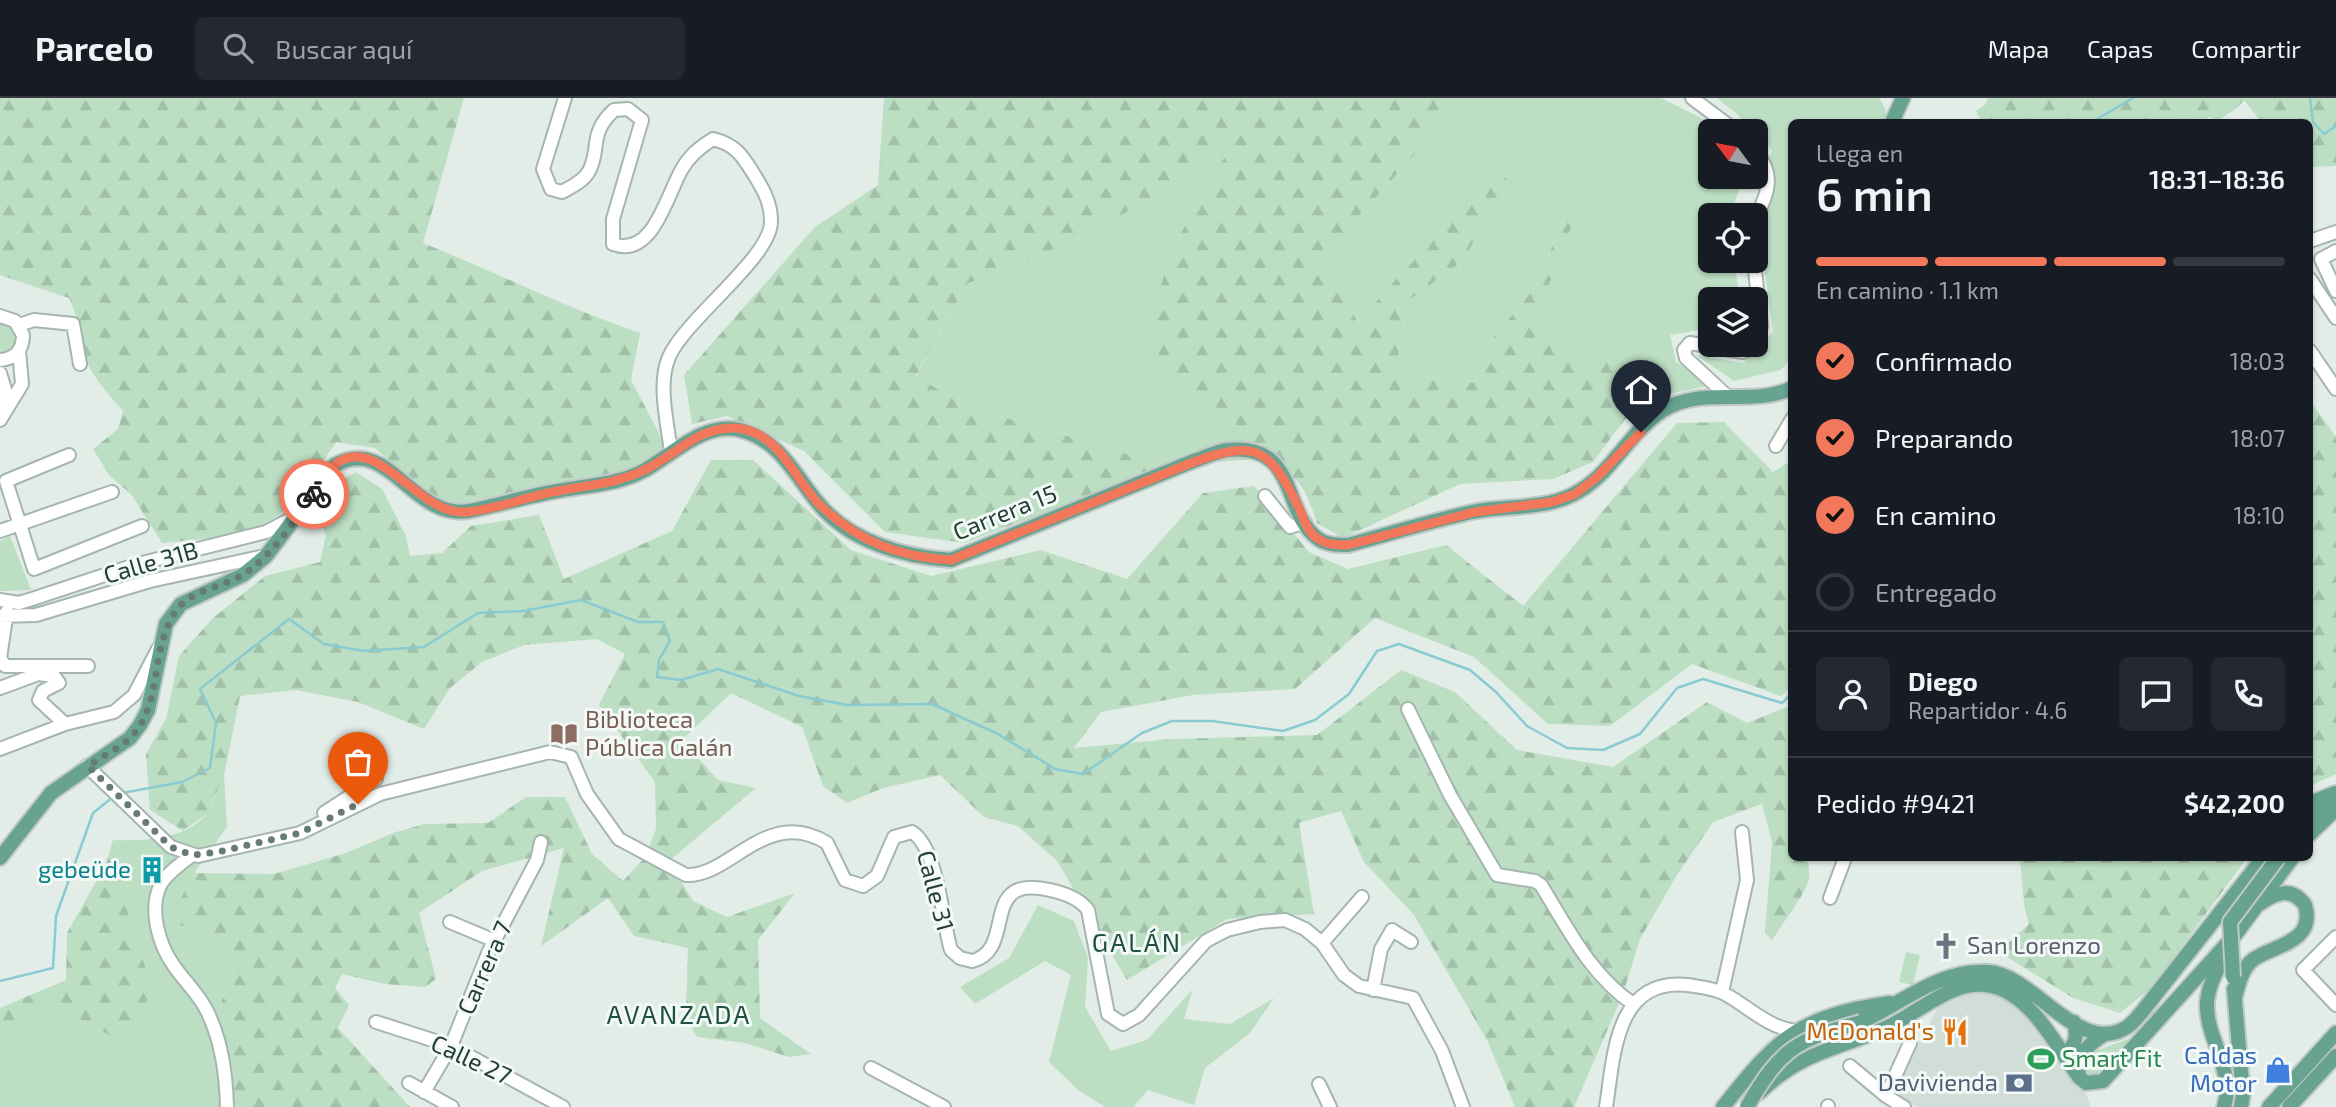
<!DOCTYPE html>
<html lang="es">
<head>
<meta charset="utf-8">
<style>
	:root { --surface:#171b24; --page:#242831; --text:#f1f3f6; --muted:#9ea1a6; --line:#363941; --accent:#f3785b }
	body { margin:0; font-family:"Exo 2",sans-serif; background:var(--page); color:var(--text); height:100vh; display:flex; flex-direction:column; font-size:26px; white-space:nowrap }
	* { box-sizing:border-box; margin:0 }
	p { font-size:23px; color:var(--muted) }
	.icon { flex:none; width:38px; height:38px; fill:none; stroke:currentColor; stroke-width:2; stroke-linecap:round; stroke-linejoin:round }
	.map { position:relative; flex:1; overflow:hidden }
	.panel { position:absolute; left:1788px; top:21px; width:525px; height:742px; display:flex; flex-direction:column; background:var(--surface); border-radius:10px; box-shadow:0 2px 5px #0004 }
	.panel>* { flex:none }
	.needle { width:46px; rotate:302deg }
	.controls { position:absolute; left:1698px; top:21px; display:grid; gap:14px }
	.controls a { display:grid; place-items:center; width:70px; height:70px; border-radius:10px; background:var(--surface); box-shadow:0 2px 5px #0004; font-size:35px }
	.pin { position:absolute; display:grid; place-items:center; width:60px; height:60px; color:#fff; margin:-72px -30px; border-radius:50% 50% 50% 0; rotate:-45deg; box-shadow:0 0 7px #0007 }
	.pin .icon { rotate:45deg }
	.courier { position:absolute; display:grid; place-items:center; width:70px; height:70px; margin:-35px; border:5px solid #f3785b; border-radius:50%; background:#fff; color:#222; box-shadow:0 2px 9px #0007 }
	.head em { font-style:normal; font-weight:600 }
	.head div { display:flex; flex-direction:column-reverse }
	.head { display:flex; align-items:center; justify-content:space-between; height:119px; padding:0 28px }
	h1 { font-size:46px; font-weight:600; line-height:52px }
	.bar { display:grid; grid-template-columns:repeat(4,1fr); gap:10px 7px; align-content:center; height:84px; padding:0 28px }
	.bar i { height:9px; border-radius:5px; background:var(--line) }
	.bar .selected { background:var(--accent) }
	.bar p { grid-column:span 4 }
	.line { display:flex; align-items:center; gap:18px; padding:0 28px; border-top:2px solid var(--line) }
	.line div { flex:1 }
	.round { display:grid; place-items:center; flex:none; width:74px; height:74px; border-radius:10px; background:var(--page) }
	ol { padding:0 28px; list-style:none }
	li { display:flex; align-items:center; gap:21px; height:77px }
	li p { margin-inline-start:auto }
	li .icon { padding:7px; border-radius:50%; background:var(--accent); color:#111; stroke-width:4 }
	li:last-child { color:var(--muted) }
	li i { width:38px; height:38px; border:4px solid var(--line); border-radius:50% }
	header { display:flex; align-items:center; gap:42px; box-sizing:border-box; height:98px; padding:0 35px; background:var(--surface); border-bottom:2px solid var(--line) }
	header strong { font-size:33px }
	nav { display:flex; gap:38px; margin-inline-start:auto; font-size:24px }
	.search { width:490px; height:63px; background:var(--page); display:flex; align-items:center; gap:18px; box-sizing:border-box; padding:0 24px; border-radius:10px; color:var(--muted); font-size:26px }
	.map>svg:first-child { display:block }
	.built { fill:#d1ddd7 }
	.green { fill:#bcdec3 }
	.forest { fill:url(#forest-firs) }
	.lines { fill:none; stroke-linecap:round; stroke-linejoin:round }
	.stream { stroke:#8acbd2; stroke-width:2.5 }
	.minor-casing { stroke:#a5b5af; stroke-width:16 }
	.major-casing { stroke:#c1c9c6; stroke-width:18 }
	.minor { stroke:#fff; stroke-width:12 }
	.major { stroke:#67a390; stroke-width:14 }
	.major-bridge-casing { stroke:#c1c9c6; stroke-width:18; stroke-linecap:butt }
	.major-bridge { stroke:#67a390; stroke-width:14 }
	.done { stroke:#667b74; stroke-width:7; stroke-dasharray:0 12.6 }
	.route { stroke:#f3785b; stroke-width:9 }
	.labels { text-anchor:middle; stroke-width:6; stroke-linejoin:round; paint-order:stroke }
	.street-label { font-size:24px; fill:#223e35; stroke:#f3f9f6 }
	.education-label { font-size:24px; fill:#785e54; stroke:#f3f9f6; text-anchor:start }
	.culture-label { font-size:24px; fill:#0d838f; stroke:#f3f9f6; text-anchor:end }
	.worship-label { font-size:24px; fill:#5b616d; stroke:#f3f9f6; text-anchor:start }
	.food-label { font-size:24px; fill:#c56008; stroke:#f3f9f6; text-anchor:end }
	.shop-label { font-size:24px; fill:#366cbe; stroke:#f3f9f6; text-anchor:end }
	.leisure-label { font-size:24px; fill:#27864d; stroke:#f3f9f6; text-anchor:start }
	.service-label { font-size:24px; fill:#4e5e75; stroke:#f3f9f6; text-anchor:end }
	.neighbourhood-label { font-size:26px; letter-spacing:2px; fill:#1e5142; stroke:#f3f9f6 }
</style>
</head>
<body>
<header>
<strong>Parcelo</strong>
<div class="search"><svg class="icon" aria-label="search" viewBox="0 0 24 24"><circle cx="10" cy="10" r="6"/><path d="M15 15l6 6"/></svg>Buscar aquí</div>
<nav><a>Mapa</a><a>Capas</a><a>Compartir</a></nav>
</header>
<div class="map">
<svg width="2336" height="1009" viewBox="0 0 2336 1009">
	<defs>
		<pattern id="forest-firs" width="22" height="20" patternUnits="userSpaceOnUse" patternTransform="scale(1.75)"><rect width="22" height="20" fill="#bcdec3"/><path d="M5 1l3.5 6h-7zM16 11l3.5 6h-7z" fill="#a1c0a8"/></pattern>
	</defs>
	<rect width="100%" height="100%" fill="#e3ede8"/>
	<path class="built" d="M1977,895L1997,897L2013,905L2028,919L2086,995L2091,1009H1916L1891,993L1940,907L1957,899Z"/>
	<path class="green" d="M1465,0H1661L1707,23L1718,33H1710V79H1744L1730,117H1710V163H1734L1740,201H1710V230L1670,237L1676,264L1712,287L1665,297L1611,250L1587,259L1556,254L1533,219L1558,167L1576,112H1567L1536,188L1489,245L1474,285L1395,276L1408,203L1463,163L1397,180L1359,226L1324,156Z
		M1717,0H1879L1886,12L1884,24H1792V259L1781,272L1734,283L1696,257L1743,265L1773,234L1757,114L1772,52L1736,15Z
		M1233,45L1169,156L1174,287L1232,319L1256,361L1167,368L963,307L916,279L967,186L1076,142L1159,96Z
		M0,223L9,224L19,238L13,254L0,258Z
		M10,438L31,492L0,493V443Z
		M224,677L227,729L194,775L168,826L209,829L236,868L221,905L231,986L227,1009H0V944L48,910L93,927L117,941L145,868L125,806L129,761L113,742C143,743 191,742 209,712C215,702 219,688 224,677Z
		M1038,807L1074,823L1088,860L1085,909L1111,953L1147,942L1193,891L1184,921L1230,926L1274,900L1250,935L1205,970L1194,1007L1148,992L1133,1009H1105L1078,992L1049,964L1071,877L1045,863L975,906L960,889L1009,860Z
		M1906,854L1920,857L1913,887L1899,884Z
		M2133,939C2123,954 2110,979 2089,979L2084,964L2088,956Z"/>
	<path class="forest" d="M0,0H464L423,145C496,174 566,210 640,235L631,282L664,345L660,359L594,386L552,385L459,406L428,397L375,350L336,344C318,370 301,403 274,420C243,441 197,441 162,445L131,396L110,378L93,351L118,331L123,313C110,298 95,282 87,264C78,243 80,221 69,200L0,177Z
		M884,0H1465L1325,156L1358,225L1397,180L1504,70L1507,84L1463,163L1408,203L1395,276L1474,285L1489,245L1536,188L1567,112H1577L1558,167L1533,219L1557,254L1586,259L1611,249L1665,297L1625,321L1593,364L1553,381L1460,386L1343,440L1317,425C1304,384 1297,375 1256,361L1232,319L1174,287L1149,238L1169,156L1232,46L1159,96L1076,142L967,186L916,278L963,307L1167,368L964,445L885,434L804,353L727,318L692,326L684,277L815,129L878,87Z
		M1988,0H2336V68L2310,69V24H2261L2244,2L2237,10L2217,23L2210,19L2199,24H1982L1976,13L1985,7Z
		M2310,302L2336,339V676L2310,688Z
		M1724,324L1773,374L1792,362V588L1781,598L1692,566L1610,628L1548,626L1474,559L1375,520L1295,591L1193,597L1101,614L1074,650L1171,641L1317,637L1401,572L1455,594L1517,652L1613,669L1707,604L1747,625L1792,607V760H1808C1808,766 1810,775 1809,781C1804,800 1782,824 1772,843L1765,834L1772,744L1762,706L1713,724L1677,777L1640,841L1623,896L1574,1009H1515L1488,944L1414,817L1364,764L1341,713L1299,725L1314,816L1227,821L1127,882L1057,763L1018,728L984,719L940,677L883,690L847,705L823,688L802,629L731,595L682,642L718,682L756,690L669,763L693,803L727,819L795,795L758,842L760,920L811,956L789,959L745,945L697,939L686,918L688,850L634,838L608,800L541,848L564,750L482,773L419,815L436,881L425,889L385,886L342,876L335,890L349,907L338,930L410,1009H227L231,986L221,905L236,868L209,829L167,827L194,775L274,776L346,755L393,735L424,726L488,725L526,699H565L592,756L623,783L646,758L656,731L655,684L599,607L625,556L597,541L524,547L482,564L450,590L424,631L358,604L295,592L240,598L224,677L208,715L183,733L150,712L146,656L166,621L179,558L213,520L265,478L320,464L326,437L314,411L331,388L356,374L382,391L406,438L410,458L442,455L471,428L539,417L564,481L672,433L711,362H753L851,452L931,478L1041,452L1127,481L1203,395L1254,388L1309,454L1348,471L1446,447L1523,508L1677,325Z
		M113,742L129,761L125,806L145,868L148,901L117,942L93,927L48,910L0,944V910L66,882L67,835L106,766Z
		M2019,760H2247L2152,889L2120,915L2073,900L2002,856L2008,845L2029,826C2021,803 2024,784 2019,760Z"/>
	<g class="lines">
		<path class="stream" d="M2310,0L2313,24L2324,36L2336,28
			M2092,24L2133,0
			M122,695L182,684L210,670L216,625L200,591L289,521L324,546L364,553L424,549L478,515L523,513L581,502L638,524H663L670,543L659,562L657,579L681,582L718,571L799,598L847,607L932,606L998,636L1055,671L1083,676L1142,635L1172,623H1212L1283,633L1315,622L1349,596L1377,553L1399,546L1470,572L1496,594L1527,628L1567,650L1603,652L1640,636L1677,590L1703,581L1782,605L1792,595
			M0,883L53,870L56,818L93,715L113,699"/>
		<defs>
			<path id="minor" d="M565,0L543,71L551,91L562,94C571,89 584,83 589,73C601,51 588,36 614,12L628,11L642,22L613,121V146C653,161 667,96 682,71C690,57 700,49 713,41C737,47 743,59 755,78C764,93 771,105 771,123C772,159 686,220 669,259C657,287 668,326 671,355
				M1692,0L1736,33
				M1755,53C1775,75 1769,96 1755,120
				M2310,143L2336,134
				M2336,153L2321,161L2336,193
				M1754,163L1761,228L1755,245
				M2310,181L2336,220
				M0,218L15,223L23,237C23,252 15,261 0,262
				M19,227L34,222L73,226L80,266
				M2310,253L2336,291
				M0,275L6,295L0,306
				M1726,297L1686,260L1684,252L1690,245L1743,254L1754,247
				M0,322L22,286L19,253
				M1776,348L1792,321
				M69,357L6,383L34,471L142,428
				M1265,398L1290,429L1305,424
				M0,433L112,394
				M0,502L19,505L32,501L138,466L266,434L296,418
				M7,513L0,560L5,568H88
				M0,518L36,517L150,483L265,458
				M0,590L38,576L54,578L59,585L43,593L39,602L65,626
				M1408,611L1450,697L1497,777L1535,783L1541,787C1568,831 1590,876 1633,906
				M0,651L65,626L114,614L134,597L158,551
				M87,668L171,749L198,758L300,735L380,696L550,654L571,659L587,696L619,741L686,777C731,779 766,708 827,745L845,782L863,788L877,778L894,739L912,734C938,750 942,823 951,852L960,860L972,863C1018,852 977,775 1050,792C1064,795 1079,800 1088,812L1108,916L1123,926L1139,917L1206,843L1227,832L1260,824L1285,822L1305,831L1322,845L1344,877L1359,888L1413,900L1442,953L1463,1009
				M324,715L376,681
				M192,757C182,765 167,775 161,786C148,811 159,847 174,868C185,884 200,897 208,915C222,945 226,976 227,1009
				M1830,800L1845,760
				M450,824L495,843
				M2336,839L2303,872L2336,907
				M1322,845L1362,799
				M1373,892L1381,851L1392,832L1411,844
				M1722,894L1747,782L1742,734
				M376,924L451,948L563,1009
				M1850,968L1886,998L1904,1009
				M871,970L944,1009
				M409,985L452,1009
				M1319,986L1330,1009
				M424,994L451,948L489,853L537,762L541,744
				M1886,998L1910,945
				M1606,1009C1614,958 1615,879 1688,887C1700,889 1714,890 1725,896C1749,909 1767,929 1795,933
				M1828,1009V1008"/>
			<path id="major" d="M1892,24L1903,0
				M2310,705L2335,695
				M2310,720L2336,700
				M2310,736L2336,711
				M0,760L51,695L130,640L140,627L148,612L166,526L181,506L243,477L266,458L335,367C391,336 413,427 474,412C502,406 529,398 557,393C587,387 618,387 645,372C672,357 705,323 740,332C780,342 794,376 818,405C850,444 904,459 951,462L1191,364C1203,360 1215,354 1227,352C1298,344 1282,414 1317,440C1326,447 1338,447 1348,447C1389,436 1431,423 1472,414C1506,407 1541,412 1572,397C1613,378 1631,327 1671,308C1710,290 1755,308 1792,290
				M2234,891L2243,997L2241,1009
				M2235,900C2238,888 2242,869 2254,861C2275,847 2316,844 2305,807C2292,789 2277,794 2261,805
				M1861,924C1902,905 1942,870 1989,874C2034,877 2080,960 2127,929C2136,923 2142,913 2149,905L2263,760
				M2060,953L2069,952C2077,944 2077,935 2074,924
				M2079,979C2076,958 2088,946 2105,936
				M1760,994C1802,953 1838,951 1888,929C1920,914 1953,880 1991,888C2032,897 2056,948 2079,979L2086,985L2103,983L2235,837L2292,760
				M1723,1009C1778,939 1800,918 1890,905
				M2224,1009C2236,973 2205,940 2207,904C2209,885 2218,870 2227,854
				M2269,1009L2336,935
				M2289,1009L2336,958"/>
		</defs>
		<use href="#minor" class="minor-casing"/>
		<use href="#major" class="major-casing"/>
		<use href="#minor" class="minor"/>
		<use href="#major" class="major"/>
		<defs>
			<path id="major-bridge" d="M2233,879L2230,824L2278,760
				M1747,1009C1781,950 1796,942 1861,924"/>
		</defs>
		<use href="#major-bridge" class="major-bridge-casing"/>
		<use href="#major-bridge" class="major-bridge"/>
	</g>
	<g class="lines">
		<path class="done" d="M314,396C293,424 274,456 244,476C225,488 193,492 178,510C149,548 164,603 132,638C120,650 102,659 88,668L171,749L192,757L218,754L300,735L358,706"/>
		<path class="route" d="M314,396C321,387 327,373 336,366C377,334 418,417 465,414C496,412 528,398 558,393C587,387 613,386 640,374C672,361 697,328 735,330C781,333 794,383 822,409C861,445 900,459 951,462L1191,365C1258,340 1270,351 1300,412C1304,422 1308,434 1317,440C1326,447 1338,447 1348,447L1475,414L1552,404L1575,396L1596,380L1641,334"/>
	</g>
	<defs>
		<symbol id="library-bare" viewBox="-9 -9 18 18"><path d="M-6-4Q-3-5.5-.7-3.5V5Q-3 3-6 4ZM6-4Q3-5.5 .7-3.5V5Q3 3 6 4Z" fill="#8d6e63" stroke="#f3f9f6" stroke-width="2.5" paint-order="stroke"/></symbol>
		<symbol id="building-bare" viewBox="-9 -9 18 18"><path d="M-4-6H4V6H1V3H-1V6H-4ZM-2.5-4.3h1.7v1.8h-1.7ZM.8-4.3h1.7v1.8H.8ZM-2.5-1h1.7V.8h-1.7ZM.8-1h1.7V.8H.8Z" fill="#0f9aa8" stroke="#f3f9f6" stroke-width="2.5" paint-order="stroke"/></symbol>
		<symbol id="church-bare" viewBox="-9 -9 18 18"><path d="M-1.2-6h2.4v3.5h3.3v2.4h-3.3V6h-2.4V-.1h-3.3v-2.4h3.3Z" fill="#6b7280" stroke="#f3f9f6" stroke-width="2.5" paint-order="stroke"/></symbol>
		<symbol id="restaurant-bare" viewBox="-9 -9 18 18"><path d="M-5-6h1v4h1v-4h1v4h1v-4h1v5L-1.5 .5V6h-2V.5L-5-1ZM5-6V6H3V1.5H1.5Q1.5-4 5-6Z" fill="#e8710a" stroke="#f3f9f6" stroke-width="2.5" paint-order="stroke"/></symbol>
		<symbol id="stadium-bare" viewBox="-9 -9 18 18"><path d="M0-5a6.5 5 0 1 0 0 10a6.5 5 0 1 0 0-10ZM-3.5-1.8h7v3.6h-7Z" fill="#2e9e5b" stroke="#f3f9f6" stroke-width="2.5" paint-order="stroke"/></symbol>
		<symbol id="shop-bare" viewBox="-9 -9 18 18"><path d="M-5-2.5h2.3a2.7 3.5 0 0 1 5.4 0H5L5.5 6h-11ZM-1.5-2.5h3a1.5 2.3 0 0 0-3 0Z" fill="#3f7fe0" stroke="#f3f9f6" stroke-width="2.5" paint-order="stroke"/></symbol>
		<symbol id="bank-bare" viewBox="-9 -9 18 18"><path d="M-6-4H6V4H-6ZM0-2.3a2.3 2.3 0 1 0 0 4.6a2.3 2.3 0 1 0 0-4.6Z" fill="#5c6f8a" stroke="#f3f9f6" stroke-width="2.5" paint-order="stroke"/></symbol>
	</defs>
	<g fill-rule="evenodd">
		<use href="#library-bare" x="545" y="617" width="38" height="38"/>
		<use href="#building-bare" x="133" y="753" width="38" height="38"/>
		<use href="#church-bare" x="1927" y="829" width="38" height="38"/>
		<use href="#restaurant-bare" x="1936" y="915" width="38" height="38"/>
		<use href="#stadium-bare" x="2022" y="942" width="38" height="38"/>
		<use href="#shop-bare" x="2259" y="953" width="38" height="38"/>
		<use href="#bank-bare" x="2000" y="966" width="38" height="38"/>
	</g>
	<g class="labels">
		<g class="street-label">
			<text transform="translate(1005 415) rotate(-22)" y="8">Carrera 15</text>
			<text transform="translate(151 465) rotate(-16)" y="8">Calle 31B</text>
			<text transform="translate(935 793) rotate(75)" y="8">Calle 31</text>
			<text transform="translate(485 870) rotate(-66)" y="8">Carrera 7</text>
			<text transform="translate(471 962) rotate(25)" y="8">Calle 27</text>
		</g>
		<g class="education-label">
			<text x="585" y="630">Biblioteca<tspan x="585" dy="28">Pública Galán</tspan></text>
		</g>
		<g class="culture-label">
			<text x="131" y="780">gebeüde</text>
		</g>
		<g class="worship-label">
			<text x="1967" y="856">San Lorenzo</text>
		</g>
		<g class="food-label">
			<text x="1934" y="942">McDonald's</text>
		</g>
		<g class="shop-label">
			<text x="2257" y="966">Caldas<tspan x="2257" dy="28">Motor</tspan></text>
		</g>
		<g class="leisure-label">
			<text x="2062" y="969">Smart Fit</text>
		</g>
		<g class="service-label">
			<text x="1998" y="993">Davivienda</text>
		</g>
		<g class="neighbourhood-label">
			<text x="1137" y="854">GALÁN</text>
			<text x="679" y="926">AVANZADA</text>
		</g>
	</g>
</svg>
<div class="controls">
<a><svg class="needle" viewBox="-14 -14 28 28"><path d="M0-13l5 13h-10z" fill="#e53935"/><path d="M0 13l5-13h-10z" fill="#9ea1a6"/></svg></a>
<a><svg class="icon" aria-label="locate" viewBox="0 0 24 24"><circle cx="12" cy="12" r="6"/><path d="M12 2v4M12 18v4M2 12h4M18 12h4"/></svg></a>
<a><svg class="icon" aria-label="layers" viewBox="0 0 24 24"><path d="M12 4l9 5-9 5-9-5zM3 14l9 5 9-5"/></svg></a>
</div>
<div class="pin" style="left:358px;top:706px;background:#ea580c"><svg class="icon" aria-label="bag" viewBox="0 0 24 24"><path d="M5 8h14l-1 12H6zM9 8a3 3 0 0 1 6 0"/></svg></div>
<div class="pin" style="left:1641px;top:334px;background:#1f2937"><svg class="icon" aria-label="home" viewBox="0 0 24 24"><path d="M3 11l9-7 9 7M6 9v11h12V9"/></svg></div>
<div class="courier" style="left:314px;top:396px"><svg class="icon" aria-label="bike" viewBox="0 0 24 24"><circle cx="6" cy="16" r="4"/><circle cx="18" cy="16" r="4"/><path d="M6 16l4-8h5l3 8M10 8l3 8H6M13 5h3"/></svg></div>
<section class="panel">
<div class="head"><div><h1>6 min</h1><p>Llega en</p></div><em>18:31–18:36</em></div>
<div class="bar"><i class="selected"></i><i class="selected"></i><i class="selected"></i><i></i><p>En camino · 1.1 km</p></div>
<ol>
<li><svg class="icon" aria-label="check" viewBox="0 0 24 24"><path d="M5 12l5 5 9-10"/></svg>Confirmado<p>18:03</p></li>
<li><svg class="icon" aria-label="check" viewBox="0 0 24 24"><path d="M5 12l5 5 9-10"/></svg>Preparando<p>18:07</p></li>
<li><svg class="icon" aria-label="check" viewBox="0 0 24 24"><path d="M5 12l5 5 9-10"/></svg>En camino<p>18:10</p></li>
<li><i></i>Entregado</li>
</ol>
<div class="line" style="height:126px"><a class="round"><svg class="icon" aria-label="person" viewBox="0 0 24 24"><circle cx="12" cy="8" r="4"/><path d="M4 21q1-7 8-7t8 7"/></svg></a><div><b>Diego</b><p>Repartidor · 4.6</p></div><a class="round"><svg class="icon" aria-label="chat" viewBox="0 0 24 24"><path d="M4 5h16v11H9l-5 4z"/></svg></a><a class="round"><svg class="icon" aria-label="phone" viewBox="0 0 24 24"><path d="M5 4h4l2 5-3 2q2 4 5 5l2-3 5 2v4C11 20 4 13 5 4z"/></svg></a></div>
<div class="line" style="height:91px"><div>Pedido #9421</div><b>$42,200</b></div>
</section>
</div>
</body>
</html>
